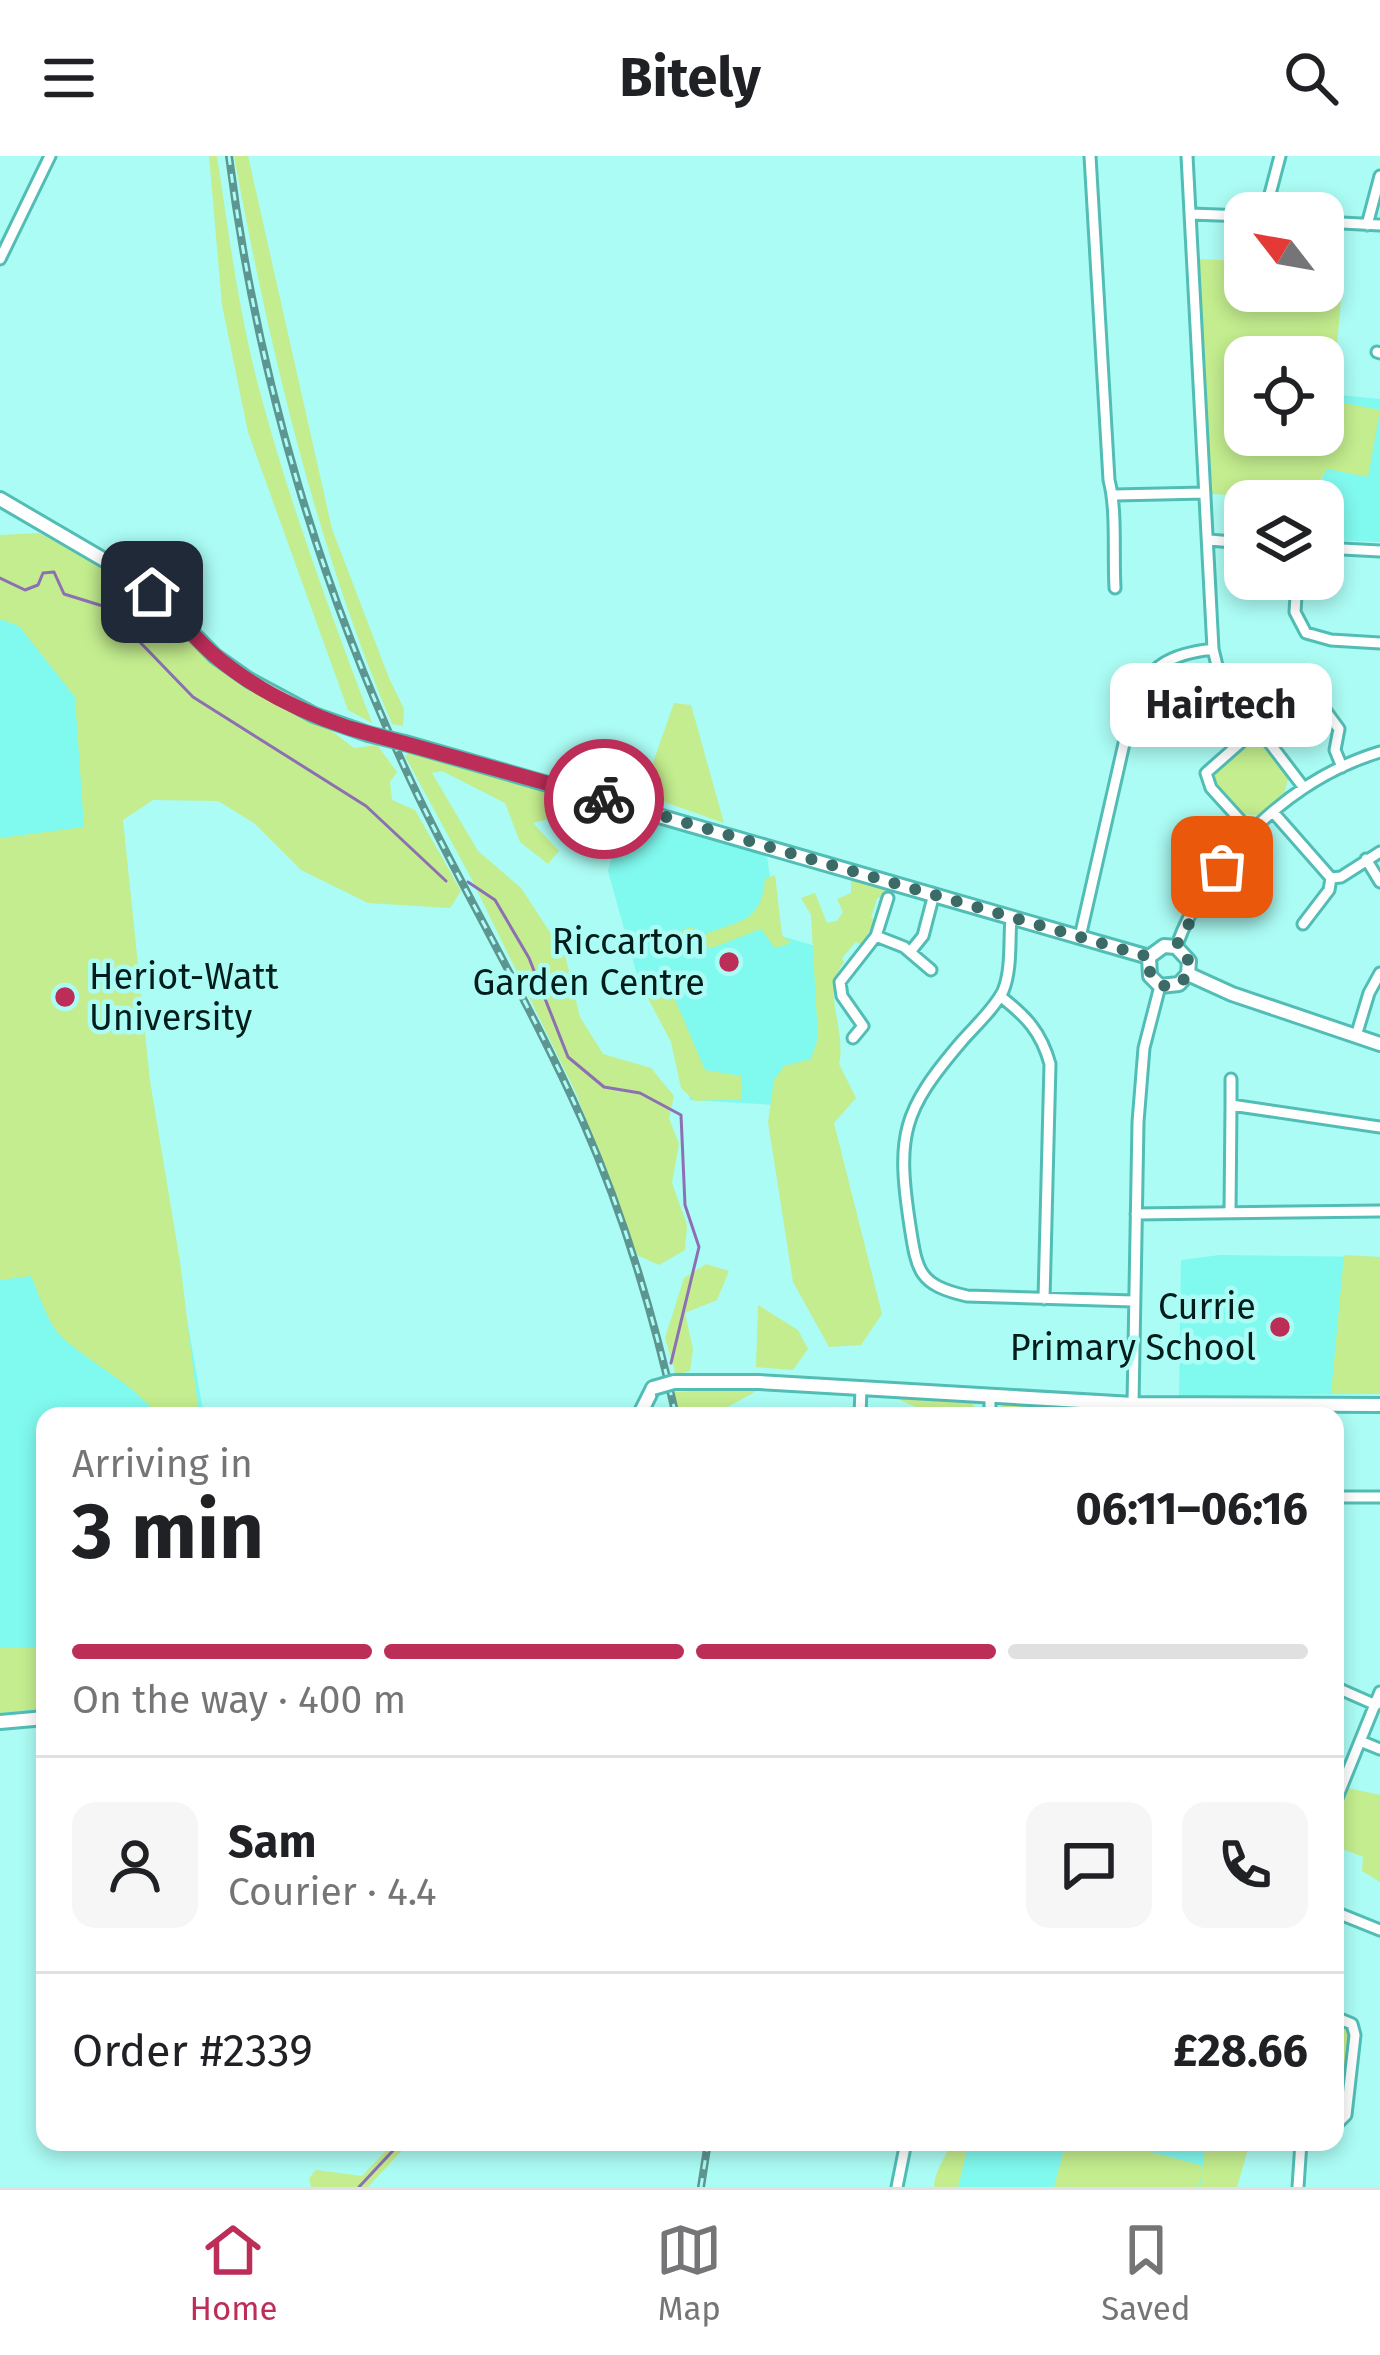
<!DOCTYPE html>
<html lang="en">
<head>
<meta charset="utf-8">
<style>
	:root { --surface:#fff; --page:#f6f6f6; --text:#202124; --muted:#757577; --line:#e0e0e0; --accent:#bc2d58 }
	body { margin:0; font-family:"Fira Sans",sans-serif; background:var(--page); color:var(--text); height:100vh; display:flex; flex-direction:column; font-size:45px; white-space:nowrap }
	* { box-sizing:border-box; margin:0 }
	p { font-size:39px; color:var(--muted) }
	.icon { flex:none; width:66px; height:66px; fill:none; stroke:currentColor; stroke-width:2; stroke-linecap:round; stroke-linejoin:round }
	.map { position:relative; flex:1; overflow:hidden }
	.panel { position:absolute; left:36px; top:1251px; width:1308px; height:744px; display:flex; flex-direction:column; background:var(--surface); border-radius:24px; box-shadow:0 6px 18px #0003 }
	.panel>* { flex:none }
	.needle { width:78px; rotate:301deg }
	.tools { position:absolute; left:1224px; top:36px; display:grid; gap:24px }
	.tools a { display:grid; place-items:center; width:120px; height:120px; border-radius:24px; background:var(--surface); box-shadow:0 6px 18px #0003; font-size:60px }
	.pin { position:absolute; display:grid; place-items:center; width:102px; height:102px; color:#fff; margin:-51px; border-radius:24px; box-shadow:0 6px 18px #0006 }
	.courier { position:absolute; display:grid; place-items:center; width:120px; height:120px; margin:-60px; border:9px solid #bc2d58; border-radius:50%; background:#fff; color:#222; box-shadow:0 3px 15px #0007 }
	.bubble { position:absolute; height:84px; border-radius:24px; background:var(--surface); box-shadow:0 6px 18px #0003; font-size:39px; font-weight:700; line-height:84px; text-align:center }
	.head em { font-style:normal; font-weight:700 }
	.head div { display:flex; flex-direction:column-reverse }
	.head { display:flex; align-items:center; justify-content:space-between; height:204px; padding:0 36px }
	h1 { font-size:78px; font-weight:700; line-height:90px }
	.bar { display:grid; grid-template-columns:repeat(4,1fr); gap:18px 12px; align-content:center; height:144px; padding:0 36px }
	.bar i { height:15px; border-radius:9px; background:var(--line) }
	.bar .selected { background:var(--accent) }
	.bar p { grid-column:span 4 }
	.line { display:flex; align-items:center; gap:30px; padding:0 36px; border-top:3px solid var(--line) }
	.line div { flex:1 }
	.round { display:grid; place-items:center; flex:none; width:126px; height:126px; border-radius:24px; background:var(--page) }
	header { display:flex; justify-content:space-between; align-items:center; height:156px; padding:0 36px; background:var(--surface); font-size:54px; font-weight:700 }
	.tab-bar { display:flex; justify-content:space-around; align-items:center; height:168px; border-top:3px solid var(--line); background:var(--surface); font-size:33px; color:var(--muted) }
	.tab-bar a { display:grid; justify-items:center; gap:6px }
	.tab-bar .selected { color:var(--accent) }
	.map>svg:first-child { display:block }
	.built { fill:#80f9ee }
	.green { fill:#c3ed8e; fill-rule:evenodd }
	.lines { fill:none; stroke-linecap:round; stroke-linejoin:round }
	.stream { stroke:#8c70b3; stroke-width:3 }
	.minor-casing { stroke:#51bdb5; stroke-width:15 }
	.tertiary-casing { stroke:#51bdb5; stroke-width:18 }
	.minor { stroke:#fff; stroke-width:9 }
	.tertiary { stroke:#fff; stroke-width:12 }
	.rail-casing { stroke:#5d9691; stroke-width:8 }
	.rail { stroke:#abfcf4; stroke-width:3; stroke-dasharray:9; stroke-linecap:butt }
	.tertiary-bridge-casing { stroke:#51bdb5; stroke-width:18; stroke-linecap:butt }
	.tertiary-bridge { stroke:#fff; stroke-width:12 }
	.done { stroke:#3c6b67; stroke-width:12; stroke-dasharray:0 21.6 }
	.route { stroke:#bc2d58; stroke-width:15 }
	.poi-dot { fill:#bc2d58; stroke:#abfcf4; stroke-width:4.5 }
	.labels { text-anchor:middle; stroke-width:9; stroke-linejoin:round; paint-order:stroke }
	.poi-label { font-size:36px; fill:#001d1b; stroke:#abfcf4; text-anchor:end }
</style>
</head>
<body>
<header><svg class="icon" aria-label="menu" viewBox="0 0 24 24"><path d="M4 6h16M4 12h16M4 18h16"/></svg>Bitely<svg class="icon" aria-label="search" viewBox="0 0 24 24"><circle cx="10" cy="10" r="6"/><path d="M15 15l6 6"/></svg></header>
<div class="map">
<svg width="1380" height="2031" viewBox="0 0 1380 2031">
	<rect width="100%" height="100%" fill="#abfcf4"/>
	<path class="built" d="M1331,238L1380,243V386L1323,384L1320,345Z
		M0,405L56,422L204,1260H45V1554L0,1559Z
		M638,664L767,700L778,779L822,792L838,869L811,951L690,944L668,852L637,819L608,715L619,674Z
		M1220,1099L1380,1101V1238L1179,1240L1181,1104Z
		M958,1986H1208L1229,2031H948Z"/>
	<path class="green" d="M209,0H217C229,79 239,159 260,236C290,349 331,458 372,567L348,554L248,276L222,149Z
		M234,0H248L332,373L389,522L404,553L403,570L392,568C315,386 270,194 234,0Z
		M1198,103L1245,105V135H1323V110L1344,111L1327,299L1339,246L1380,254L1368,321L1327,313L1320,325L1318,343L1211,338ZM1245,201H1323V279H1245Z
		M39,377L115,417L293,554L325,570L354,592L377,589L397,616L390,626L392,644L415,654L461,735L450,752L368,747L301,714L254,667L218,645L153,644L123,664L150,925L180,1106L199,1260H156C148,1237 82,1202 61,1180C47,1166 39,1138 31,1120L0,1124V682L84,671L75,541L19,470L0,463V379Z
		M674,547L691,549L724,667L642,638Z
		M1250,583L1263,586L1289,619L1284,638L1258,659L1242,658L1215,628L1213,620Z
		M412,594L605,654L613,663L600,673L556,661L533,667L559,695L548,708L520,686L505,647L442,615L432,617L478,695L521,732L565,799L580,861L603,898L651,912L674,940L669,962L679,988L672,1027L687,1069L685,1094L659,1109L637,1099L576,937L470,720L405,600Z
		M775,719L782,779L791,787L775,792L761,773L712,792L681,788L666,792L661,787L667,780L691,771L705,778C741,764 761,766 765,723Z
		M851,724L885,734L882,742H877L871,762L876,764L861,789L856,786L842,802L844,806C820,836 847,872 839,908L856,942L834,967L882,1158L861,1189L829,1191L793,1126L768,966L774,924L784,910L811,903L818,882L811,759L801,742L815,737L827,767L837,765L843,756L837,743L851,737Z
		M648,814L666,822L705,914L741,920V943L695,945L681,932L671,886L640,827Z
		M1344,1099L1380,1101V1238H1331Z
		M706,1108L729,1115L717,1144L685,1157L693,1193L690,1215L676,1219L665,1182L684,1122Z
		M758,1149L798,1174L808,1193L793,1214L756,1211Z
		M764,1231L711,1260H679L674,1236Z
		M900,1239L968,1244L984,1260H935L900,1244Z
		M1003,1247L1085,1254H1283L1290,1260H995Z
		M0,1492H45V1552L0,1557Z
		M1348,1632L1380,1639V1726L1362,1715L1363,1701L1335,1690V1660Z
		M1335,1866L1348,1870L1350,1881L1344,1949L1335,1964Z
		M394,1986H410L368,2031H311L309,2022L316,2014L362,2020Z
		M951,1986H969L958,2031H934C934,2016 946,2001 951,1986Z
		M1066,1986H1112L1204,2010L1198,2031H1054Z
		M1206,1986H1250L1237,2031H1200Z"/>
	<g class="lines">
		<path class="stream" d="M0,422L25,434L38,429L43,417L54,416L64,438L106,451L193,541L366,650L446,725
			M468,726L495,744L529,802L568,901L604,931L640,937L681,959L685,1049L699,1091L671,1207
			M359,2031L401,1986"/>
		<defs>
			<path id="minor" d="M1090,0L1109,324C1117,355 1113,397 1115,432
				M1187,0L1213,493L1220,522L1304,632
				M1265,57L1280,0
				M1191,58L1245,60
				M1323,66L1380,69
				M1367,69L1380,20
				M0,103L50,0
				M1377,196L1380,197
				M1115,339L1205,337
				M1209,384L1245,387
				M1323,392L1380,395
				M1297,423L1295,456L1306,477L1331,484L1380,487
				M1303,524L1339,573L1335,594L1342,611
				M1273,656L1331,722
				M1251,676L1211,632L1206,617L1257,572
				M1366,703L1380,726
				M1011,762C1009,784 1012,814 1003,835C994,853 975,870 962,885C902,955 896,979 910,1070C917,1116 919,1129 967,1140L1133,1145
				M1303,768L1329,734L1331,722L1341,721L1380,696
				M876,780L888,742
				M1080,781L1133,548C1150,508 1171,498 1213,493
				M1176,791C1209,702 1290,623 1380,596
				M910,796L923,780L934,738
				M1000,840C1027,861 1041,876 1050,908L1044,1143
				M1356,880L1369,837L1380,817
				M853,882L863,870L842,840L840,826L876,780L904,791L931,814
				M1231,949V923
				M1230,1057L1231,949L1380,971
				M1136,1058L1380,1055
				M1133,1248L1138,966L1144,892L1160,830
				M860,1260L861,1232
				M990,1260V1239
				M1335,1341H1380
				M1335,1531L1376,1549
				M1360,1585L1380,1593
				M1335,1647L1380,1536
				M1335,1756L1380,1774
				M1335,1861L1352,1868L1355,1879L1346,1959L1335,1970
				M897,2031L906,1986
				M1298,2031L1301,1986"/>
			<path id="tertiary" d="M0,343L142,426L215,500L249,524L314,559L368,578
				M405,587L1149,801
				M1149,801L1150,820L1160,830L1179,828L1188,818
				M1149,801L1164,790L1176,791L1189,805L1188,818
				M1188,818L1232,838L1380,888
				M674,1226H758L1133,1248L1380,1249
				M639,1260L653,1232
				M0,1566L45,1562"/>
		</defs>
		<use href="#minor" class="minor-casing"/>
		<use href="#tertiary" class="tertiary-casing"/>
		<use href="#minor" class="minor"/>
		<use href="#tertiary" class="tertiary"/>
		<defs>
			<path id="rail" d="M229,0C257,221 322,441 419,642C472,751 534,855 583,966C624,1059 654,1161 676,1260
				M701,2031L708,1986"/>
		</defs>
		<use href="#rail" class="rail-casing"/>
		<use href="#rail" class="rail"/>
		<defs>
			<path id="tertiary-bridge" d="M368,578L405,587
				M653,1232L674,1226"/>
		</defs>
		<use href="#tertiary-bridge" class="tertiary-bridge-casing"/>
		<use href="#tertiary-bridge" class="tertiary-bridge"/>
	</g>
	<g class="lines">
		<path class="done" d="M604,643L1142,799L1150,801V820L1166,831C1182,830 1190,820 1189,805L1176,790L1222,711"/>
		<path class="route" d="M152,436C174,455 191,479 213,498C251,531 302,556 349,572L604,643"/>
	</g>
	<g class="poi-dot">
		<circle cx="729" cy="806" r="12"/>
		<circle cx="65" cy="841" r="12"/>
		<circle cx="1280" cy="1171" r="12"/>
	</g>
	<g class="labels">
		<g class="poi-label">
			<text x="705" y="798">Riccarton<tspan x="705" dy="41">Garden Centre</tspan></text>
			<text x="89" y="833" text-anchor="start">Heriot-Watt<tspan x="89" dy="41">University</tspan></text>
			<text x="1256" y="1163">Currie<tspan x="1256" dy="41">Primary School</tspan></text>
		</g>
	</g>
</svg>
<div class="tools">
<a><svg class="needle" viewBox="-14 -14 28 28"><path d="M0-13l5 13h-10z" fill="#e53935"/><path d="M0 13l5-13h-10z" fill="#757577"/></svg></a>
<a><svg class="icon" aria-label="locate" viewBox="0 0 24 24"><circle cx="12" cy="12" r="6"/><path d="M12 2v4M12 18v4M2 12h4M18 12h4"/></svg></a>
<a><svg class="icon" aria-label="layers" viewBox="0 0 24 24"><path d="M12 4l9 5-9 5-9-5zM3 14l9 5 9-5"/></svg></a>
</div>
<div class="pin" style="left:1222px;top:711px;background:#ea580c"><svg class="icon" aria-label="bag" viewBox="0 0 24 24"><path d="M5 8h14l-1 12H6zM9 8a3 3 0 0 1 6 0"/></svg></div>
<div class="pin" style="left:152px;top:436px;background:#1f2937"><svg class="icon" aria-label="home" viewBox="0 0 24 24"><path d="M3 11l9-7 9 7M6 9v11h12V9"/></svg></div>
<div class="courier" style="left:604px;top:643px"><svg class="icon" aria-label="bike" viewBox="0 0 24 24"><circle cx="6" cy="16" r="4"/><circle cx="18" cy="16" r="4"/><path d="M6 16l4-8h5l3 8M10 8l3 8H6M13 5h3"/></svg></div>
<div class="bubble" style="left:1110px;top:507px;width:222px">Hairtech</div>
<section class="panel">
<div class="head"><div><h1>3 min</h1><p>Arriving in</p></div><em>06:11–06:16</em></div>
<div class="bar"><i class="selected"></i><i class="selected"></i><i class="selected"></i><i></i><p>On the way · 400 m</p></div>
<div class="line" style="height:216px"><a class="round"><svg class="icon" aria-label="person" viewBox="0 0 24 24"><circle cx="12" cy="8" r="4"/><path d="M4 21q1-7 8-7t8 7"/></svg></a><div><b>Sam</b><p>Courier · 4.4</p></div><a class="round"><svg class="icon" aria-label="chat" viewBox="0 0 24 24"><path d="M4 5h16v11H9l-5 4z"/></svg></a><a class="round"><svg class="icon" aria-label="phone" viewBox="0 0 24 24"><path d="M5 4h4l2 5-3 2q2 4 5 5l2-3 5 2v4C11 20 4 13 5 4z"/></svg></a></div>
<div class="line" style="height:156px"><div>Order #2339</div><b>£28.66</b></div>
</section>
</div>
<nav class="tab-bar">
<a class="selected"><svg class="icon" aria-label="home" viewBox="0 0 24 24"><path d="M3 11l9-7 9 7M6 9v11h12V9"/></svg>Home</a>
<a><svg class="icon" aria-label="map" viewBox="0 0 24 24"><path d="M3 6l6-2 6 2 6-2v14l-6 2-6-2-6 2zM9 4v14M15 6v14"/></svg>Map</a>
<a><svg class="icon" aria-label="saved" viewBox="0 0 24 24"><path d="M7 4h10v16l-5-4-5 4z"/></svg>Saved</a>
</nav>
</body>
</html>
